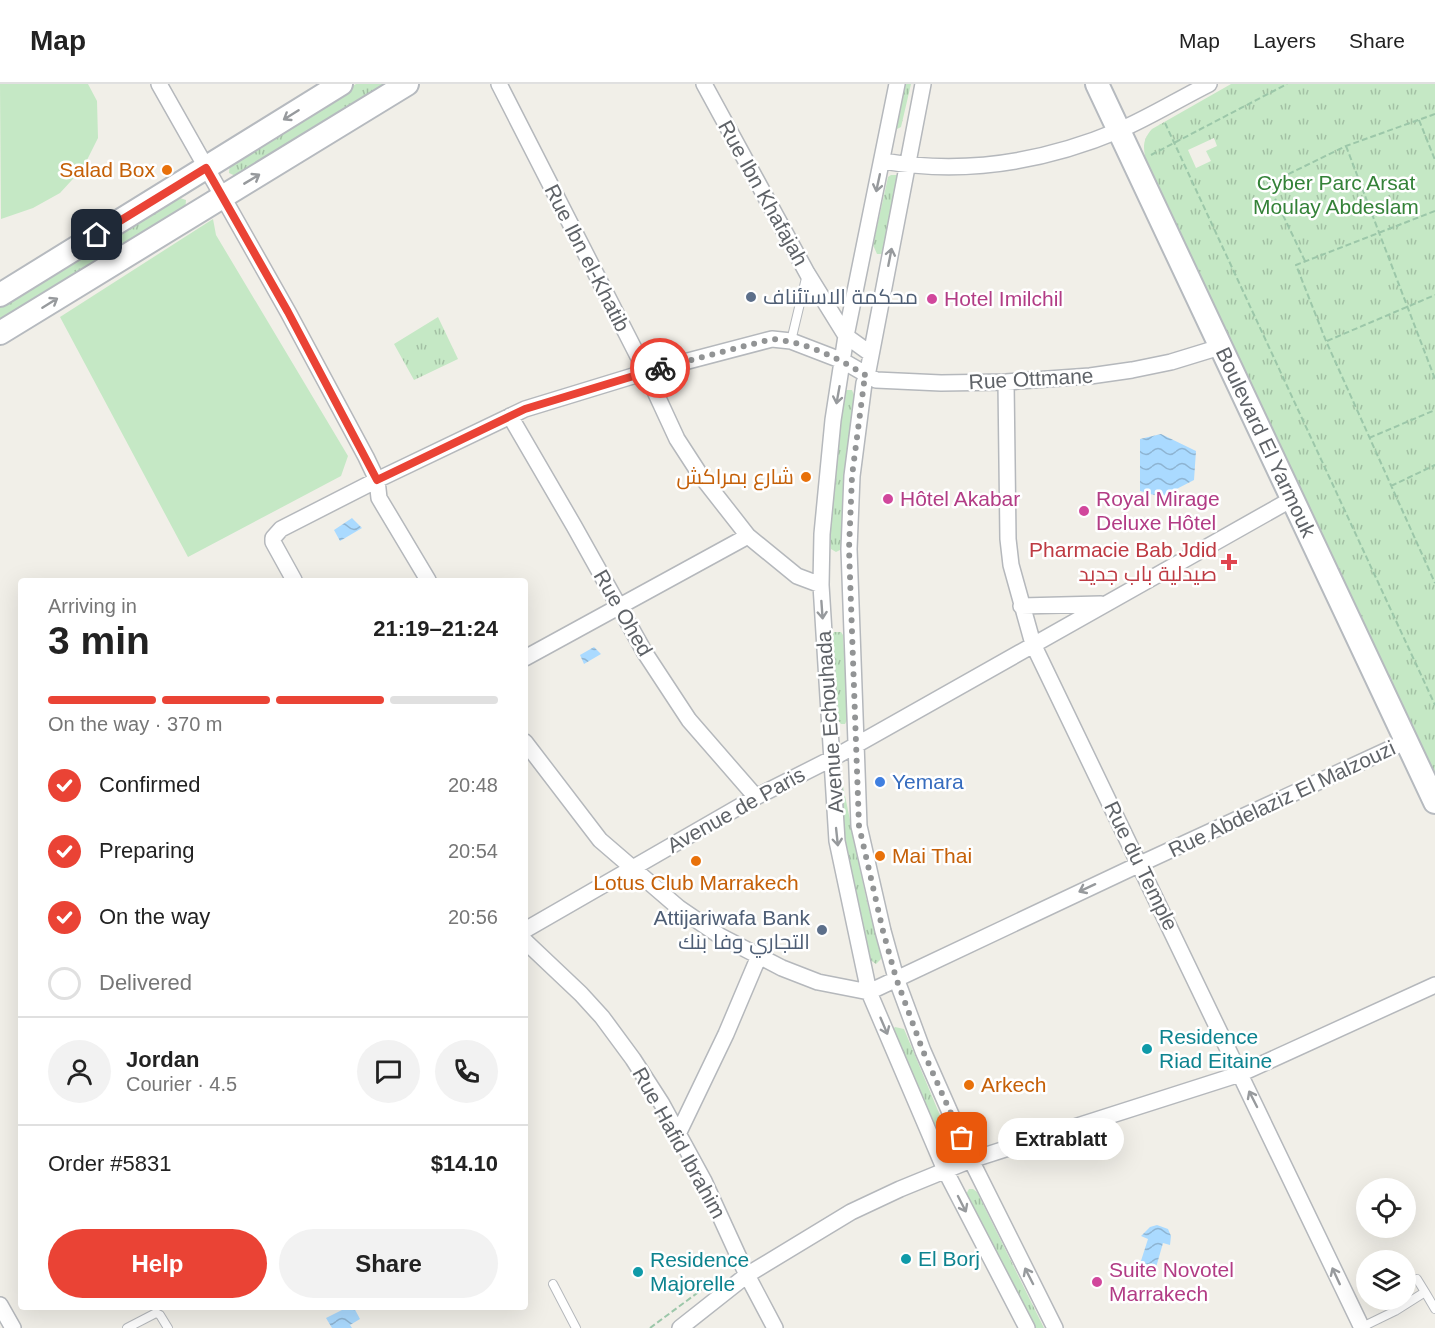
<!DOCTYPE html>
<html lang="en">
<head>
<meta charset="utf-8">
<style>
	:root { --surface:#fff; --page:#f2f2f2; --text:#222; --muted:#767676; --line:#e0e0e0; --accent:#ea4335 }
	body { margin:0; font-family:Helvetica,Cairo,sans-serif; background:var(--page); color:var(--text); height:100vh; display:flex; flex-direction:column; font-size:22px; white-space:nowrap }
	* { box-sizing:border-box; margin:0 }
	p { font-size:20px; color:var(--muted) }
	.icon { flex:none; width:33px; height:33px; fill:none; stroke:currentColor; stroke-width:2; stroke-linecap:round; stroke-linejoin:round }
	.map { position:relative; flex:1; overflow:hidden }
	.side { position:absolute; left:18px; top:494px; width:510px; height:732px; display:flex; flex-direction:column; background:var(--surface); border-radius:6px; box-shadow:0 6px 24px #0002 }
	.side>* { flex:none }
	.fabs { position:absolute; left:1356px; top:1094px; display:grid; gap:12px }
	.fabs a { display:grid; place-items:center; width:60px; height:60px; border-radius:50%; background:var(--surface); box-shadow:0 6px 24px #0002; font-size:30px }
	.pin { position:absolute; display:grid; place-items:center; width:51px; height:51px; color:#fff; margin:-26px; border-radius:12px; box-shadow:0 3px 9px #0006 }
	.courier { position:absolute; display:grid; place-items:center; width:60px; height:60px; margin:-30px; border:4px solid #ea4335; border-radius:50%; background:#fff; color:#222; box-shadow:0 2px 8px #0007 }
	.bubble { position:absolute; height:42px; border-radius:21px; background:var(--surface); box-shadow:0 6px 24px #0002; font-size:20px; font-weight:600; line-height:42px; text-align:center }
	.overview em { font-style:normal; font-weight:600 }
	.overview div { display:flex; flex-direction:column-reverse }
	.overview { display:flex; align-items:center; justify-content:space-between; height:102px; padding:0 30px }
	h1 { font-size:39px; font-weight:600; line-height:45px }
	.bar { display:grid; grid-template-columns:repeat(4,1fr); gap:9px 6px; align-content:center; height:72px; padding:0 30px }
	.bar i { height:8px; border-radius:4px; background:var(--line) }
	.bar .selected { background:var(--accent) }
	.bar p { grid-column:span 4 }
	.line { display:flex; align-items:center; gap:15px; padding:0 30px; border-top:2px solid var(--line) }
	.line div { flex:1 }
	.round { display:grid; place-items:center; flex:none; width:63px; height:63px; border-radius:32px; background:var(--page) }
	ol { padding:0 30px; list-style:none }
	li { display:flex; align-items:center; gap:18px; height:66px }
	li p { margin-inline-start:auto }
	li .icon { padding:6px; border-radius:50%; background:var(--accent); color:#fff; stroke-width:4 }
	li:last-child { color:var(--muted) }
	li i { width:33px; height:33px; border:3px solid var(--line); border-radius:50% }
	.action { display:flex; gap:12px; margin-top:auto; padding:12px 30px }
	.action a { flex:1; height:69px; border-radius:36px; background:var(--accent); color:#fff; font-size:24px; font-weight:600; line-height:69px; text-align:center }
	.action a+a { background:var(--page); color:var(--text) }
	header { display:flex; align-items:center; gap:36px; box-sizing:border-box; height:84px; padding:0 30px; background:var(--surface); border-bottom:2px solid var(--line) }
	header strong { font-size:28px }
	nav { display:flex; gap:33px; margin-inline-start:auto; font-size:21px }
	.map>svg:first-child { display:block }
	.grass { fill:url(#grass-tufts); fill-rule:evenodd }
	.pitch { fill:#c5e8c5 }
	.water { fill:url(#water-waves) }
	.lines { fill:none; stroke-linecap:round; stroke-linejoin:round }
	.lane-casing { stroke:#b5b8bc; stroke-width:10 }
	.street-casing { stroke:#b5b8bc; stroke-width:18 }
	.secondary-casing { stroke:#b6babf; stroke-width:26 }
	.path { stroke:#9cc7a9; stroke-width:2; stroke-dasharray:6 3; stroke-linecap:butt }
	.lane { stroke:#fff; stroke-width:8 }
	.street { stroke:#fff; stroke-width:15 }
	.secondary { stroke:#fff; stroke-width:22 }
	.oneway { stroke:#979a9d }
	.done { stroke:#929495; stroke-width:6; stroke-dasharray:0 10.8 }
	.route { stroke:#ea4335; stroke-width:8 }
	.food-dot { fill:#e8710a; stroke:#fff; stroke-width:2 }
	.service-dot { fill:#5c6f8a; stroke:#fff; stroke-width:2 }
	.hotel-dot { fill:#d1479c; stroke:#fff; stroke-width:2 }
	.health-dot { fill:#e0444e; stroke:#fff; stroke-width:2 }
	.shop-dot { fill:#3f7fe0; stroke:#fff; stroke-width:2 }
	.culture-dot { fill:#0f9aa8; stroke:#fff; stroke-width:2 }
	.labels { text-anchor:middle; stroke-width:5; stroke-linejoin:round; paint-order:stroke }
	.food-label { font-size:21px; fill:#c56008; stroke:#fff; text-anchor:end }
	.park-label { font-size:21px; fill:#348238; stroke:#fff }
	.street-label { font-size:21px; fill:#5f6368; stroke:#fff }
	.service-label { font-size:21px; fill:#4e5e75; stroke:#fff; text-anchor:start }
	.hotel-label { font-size:21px; fill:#b23c85; stroke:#fff; text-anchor:start }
	.health-label { font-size:21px; fill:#be3a42; stroke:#fff; text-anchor:end }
	.shop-label { font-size:21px; fill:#366cbe; stroke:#fff; text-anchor:start }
	.culture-label { font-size:21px; fill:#0d838f; stroke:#fff; text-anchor:start }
</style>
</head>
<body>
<header>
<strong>Map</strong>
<nav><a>Map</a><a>Layers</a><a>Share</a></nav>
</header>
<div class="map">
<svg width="1435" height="1244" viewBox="0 0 1435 1244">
	<defs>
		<pattern id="grass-tufts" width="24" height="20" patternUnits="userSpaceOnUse" patternTransform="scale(1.5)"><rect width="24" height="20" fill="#c5e8c5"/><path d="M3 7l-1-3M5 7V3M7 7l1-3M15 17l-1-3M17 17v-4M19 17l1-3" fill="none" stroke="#a3c0a4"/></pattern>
		<pattern id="water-waves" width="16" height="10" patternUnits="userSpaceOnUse" patternTransform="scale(1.5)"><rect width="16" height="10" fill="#aadaff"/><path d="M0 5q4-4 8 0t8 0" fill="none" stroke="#8eb4d2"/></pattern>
	</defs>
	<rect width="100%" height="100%" fill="#f1efe8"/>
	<path class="grass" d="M356,0H394L240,94L229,89L230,78Z
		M898,0H911L901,43L895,46H891Z
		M1231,0H1435V697L1148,82C1143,67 1141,57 1152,45ZM1214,54L1217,62L1206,67L1211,77L1196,84L1188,66Z
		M891,91H899L885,165L882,170H877L873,161L888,93Z
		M174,112L186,116L185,128L0,242V219Z
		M438,233L458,275L414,296L394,260Z
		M846,306H852L854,311L846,386L842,461L840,466L836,468L831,465C829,451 831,437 832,423C834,386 839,349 843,312Z
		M834,548H841L843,551L848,634L845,640H841L837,635L832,552Z
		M838,697L843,702L867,818L881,869V875L876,880L869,875L833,699Z
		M895,943L904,945L949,1053V1059L943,1060L939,1059L892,946Z
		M969,1105H973L977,1108L1044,1244H1030L965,1112Z"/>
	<path class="pitch" d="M0,0H88L97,17L98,54L83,84L60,109L33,124L1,135Z
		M213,135L216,151L348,372L341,392L188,473L60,233Z"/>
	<path class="water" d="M1161,350L1196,367L1194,396L1161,413L1140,407V355Z
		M352,434L362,444L340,457L334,446Z
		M594,563L601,570L584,580L580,571Z
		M1157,1141L1168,1145L1171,1152L1170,1161L1163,1159L1155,1187L1139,1183L1148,1155L1141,1152L1150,1143Z
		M353,1222L360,1235L350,1241L352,1244H332L326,1234L348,1223Z"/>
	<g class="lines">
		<defs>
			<path id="lane" d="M791,257L807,190
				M553,1200L576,1244
				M1425,1208L1435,1225
				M1362,1243L1395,1227L1425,1208L1417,1195
				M127,1244L156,1229L160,1231L168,1244"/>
			<path id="street" d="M159,0L288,228L366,373L377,396L379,414L428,496
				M499,0L646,288L677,355L701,392L748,452L797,492L821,501
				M704,0L807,189L846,252L871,270
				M897,0L846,252L833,336L822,450L821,501L837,757L869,908L945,1086L1027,1244
				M923,0L867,292L864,299L852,392L849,465L859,742L883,847L896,894L923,967L971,1076L1055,1244
				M883,77C964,91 1044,78 1120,46C1150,33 1179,15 1209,0
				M1006,298L1008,455L1011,481L1033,560L1362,1244
				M510,332L574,442L645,569L689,636L756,713
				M294,496L273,458V454L281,445L377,396L525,325L646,288L772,255L791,257L843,277L876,296L941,299L1006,298L1090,292L1132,286L1171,278L1220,263
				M1021,522L1101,520
				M525,574L748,452
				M525,658L600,756L679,824L720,852L782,884L818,898L869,908L1140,780L1407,657
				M525,846L756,713L833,674L1292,415
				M525,857L581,910L602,933L633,975L662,1020L704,1097L747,1191L775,1244
				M678,1050L726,950L759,872
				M0,1221L13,1244
				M680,1244L747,1191L851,1128L900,1105L971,1076L1240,990L1435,901"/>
			<g id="secondary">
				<path id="s1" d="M1097,0L1435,718"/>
				<path d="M0,211L341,0"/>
				<path d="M0,249L407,0"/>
			</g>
		</defs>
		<use href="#lane" class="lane-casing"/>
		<use href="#street" class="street-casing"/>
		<use href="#secondary" class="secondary-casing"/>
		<path class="path" d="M1419,36L1435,76
			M1165,39L1435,621
			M1346,62L1435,295
			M1151,71L1287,0
			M1435,127L1296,181L1326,257L1435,499
			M1305,177L1268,100L1346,62L1435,30
			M1327,257L1435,211
			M1369,354L1435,326
			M1391,402L1435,381
			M650,1244L708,1201"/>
		<use href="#lane" class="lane"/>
		<use href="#street" class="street"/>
		<use href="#secondary" class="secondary"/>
	</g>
	<defs><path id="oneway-shaft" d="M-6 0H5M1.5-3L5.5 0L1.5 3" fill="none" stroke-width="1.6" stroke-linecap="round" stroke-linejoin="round" transform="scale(1.5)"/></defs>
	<g class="oneway">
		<use href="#oneway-shaft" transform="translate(291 31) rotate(148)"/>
		<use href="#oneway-shaft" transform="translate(252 95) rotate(-31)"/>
		<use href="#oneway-shaft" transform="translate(878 99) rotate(102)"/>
		<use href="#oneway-shaft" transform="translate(890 173) rotate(-79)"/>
		<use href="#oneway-shaft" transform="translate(50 219) rotate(-32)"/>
		<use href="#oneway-shaft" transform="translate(838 311) rotate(100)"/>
		<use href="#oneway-shaft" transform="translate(822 526) rotate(86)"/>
		<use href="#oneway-shaft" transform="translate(837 753) rotate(84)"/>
		<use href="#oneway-shaft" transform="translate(1087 804) rotate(155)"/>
		<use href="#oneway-shaft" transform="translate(884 942) rotate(67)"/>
		<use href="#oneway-shaft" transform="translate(1253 1015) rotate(-117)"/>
		<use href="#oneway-shaft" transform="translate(962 1120) rotate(63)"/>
		<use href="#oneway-shaft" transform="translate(1029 1192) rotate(-117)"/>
		<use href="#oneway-shaft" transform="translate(1336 1192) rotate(-115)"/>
	</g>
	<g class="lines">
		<path class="done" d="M660,284L772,255C806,258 838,274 867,292L864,299L852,392L849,465L859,742L883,847L896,894L923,967L962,1054"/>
		<path class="route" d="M97,151L206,84L288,228L377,396L525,325L660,284"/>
	</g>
	<g class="food-dot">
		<circle cx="167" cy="86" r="6"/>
		<circle cx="806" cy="393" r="6"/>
		<circle cx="880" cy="772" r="6"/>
		<circle cx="696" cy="777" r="6"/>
		<circle cx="969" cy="1001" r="6"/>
	</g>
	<g class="service-dot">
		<circle cx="751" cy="213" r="6"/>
		<circle cx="822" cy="846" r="6"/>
	</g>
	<g class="hotel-dot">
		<circle cx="932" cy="215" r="6"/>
		<circle cx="888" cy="415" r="6"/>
		<circle cx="1084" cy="427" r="6"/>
		<circle cx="1097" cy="1198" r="6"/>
	</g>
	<path class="health-dot" d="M1226 469h6v6h6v6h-6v6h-6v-6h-6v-6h6z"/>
	<circle class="shop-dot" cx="880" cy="698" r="6"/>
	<g class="culture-dot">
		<circle cx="1147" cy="965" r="6"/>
		<circle cx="906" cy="1175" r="6"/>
		<circle cx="638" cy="1188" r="6"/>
	</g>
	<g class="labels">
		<g class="food-label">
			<text x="155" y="93">Salad Box</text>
			<text x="794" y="400">شارع بمراكش</text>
			<text x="892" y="779" text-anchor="start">Mai Thai</text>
			<text x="696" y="806" text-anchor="middle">Lotus Club Marrakech</text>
			<text x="981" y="1008" text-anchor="start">Arkech</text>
		</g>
		<g class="park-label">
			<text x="1336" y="106">Cyber Parc Arsat<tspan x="1336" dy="24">Moulay Abdeslam</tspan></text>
		</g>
		<g class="street-label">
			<text transform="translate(763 109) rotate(61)" y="7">Rue Ibn Khafajah</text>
			<text transform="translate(587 174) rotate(63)" y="7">Rue Ibn el-Khatib</text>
			<text transform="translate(1031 295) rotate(-3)" y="7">Rue Ottmane</text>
			<text dy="7" stroke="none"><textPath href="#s1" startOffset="396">Boulevard El Yarmouk</textPath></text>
			<text transform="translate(623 529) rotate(60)" y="7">Rue Ohed</text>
			<text transform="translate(830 638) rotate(-94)" y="7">Avenue Echouhada</text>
			<text transform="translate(1282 715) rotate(-25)" y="7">Rue Abdelaziz El Malzouzi</text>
			<text transform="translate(736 726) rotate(-29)" y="7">Avenue de Paris</text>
			<text transform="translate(1141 782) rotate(64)" y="7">Rue du Temple</text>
			<text transform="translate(679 1059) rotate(61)" y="7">Rue Hafid Ibrahim</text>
		</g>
		<g class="service-label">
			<text x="763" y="220">محكمة الاستئناف</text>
			<text x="810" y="841" text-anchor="end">Attijariwafa Bank<tspan x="810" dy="24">التجاري وفا بنك</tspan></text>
		</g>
		<g class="hotel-label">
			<text x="944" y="222">Hotel Imilchil</text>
			<text x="900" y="422">Hôtel Akabar</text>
			<text x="1096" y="422">Royal Mirage<tspan x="1096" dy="24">Deluxe Hôtel</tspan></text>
			<text x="1109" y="1193">Suite Novotel<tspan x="1109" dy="24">Marrakech</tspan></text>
		</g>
		<g class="health-label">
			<text x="1217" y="473">Pharmacie Bab Jdid<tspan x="1217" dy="24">صيدلية باب جديد</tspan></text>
		</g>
		<g class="shop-label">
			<text x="892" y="705">Yemara</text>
		</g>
		<g class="culture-label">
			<text x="1159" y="960">Residence<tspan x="1159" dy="24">Riad Eitaine</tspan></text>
			<text x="918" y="1182">El Borj</text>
			<text x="650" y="1183">Residence<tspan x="650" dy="24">Majorelle</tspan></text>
		</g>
	</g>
</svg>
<div class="fabs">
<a><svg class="icon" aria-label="locate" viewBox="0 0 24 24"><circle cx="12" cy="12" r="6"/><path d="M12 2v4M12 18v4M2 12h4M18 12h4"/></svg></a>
<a><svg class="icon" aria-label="layers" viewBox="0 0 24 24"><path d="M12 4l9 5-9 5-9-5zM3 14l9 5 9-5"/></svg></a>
</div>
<div class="pin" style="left:962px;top:1054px;background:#ea580c"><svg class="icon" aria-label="bag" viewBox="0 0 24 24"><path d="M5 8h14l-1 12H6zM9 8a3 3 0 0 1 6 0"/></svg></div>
<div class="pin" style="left:97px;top:151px;background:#1f2937"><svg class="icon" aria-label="home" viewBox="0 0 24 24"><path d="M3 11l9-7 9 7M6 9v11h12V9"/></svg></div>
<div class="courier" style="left:660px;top:284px"><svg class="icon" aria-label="bike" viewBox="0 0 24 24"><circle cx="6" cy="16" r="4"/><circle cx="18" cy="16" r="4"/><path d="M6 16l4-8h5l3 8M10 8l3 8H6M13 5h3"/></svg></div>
<div class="bubble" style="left:998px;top:1034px;width:126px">Extrablatt</div>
<section class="side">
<div class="overview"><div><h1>3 min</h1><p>Arriving in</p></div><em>21:19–21:24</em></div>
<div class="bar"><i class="selected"></i><i class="selected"></i><i class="selected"></i><i></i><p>On the way · 370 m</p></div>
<ol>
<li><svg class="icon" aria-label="check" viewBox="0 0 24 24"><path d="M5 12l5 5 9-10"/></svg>Confirmed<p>20:48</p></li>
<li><svg class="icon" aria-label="check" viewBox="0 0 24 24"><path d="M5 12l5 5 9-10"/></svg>Preparing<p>20:54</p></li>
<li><svg class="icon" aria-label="check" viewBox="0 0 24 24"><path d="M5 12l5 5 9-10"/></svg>On the way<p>20:56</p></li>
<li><i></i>Delivered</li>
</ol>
<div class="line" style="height:108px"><a class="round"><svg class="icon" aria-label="person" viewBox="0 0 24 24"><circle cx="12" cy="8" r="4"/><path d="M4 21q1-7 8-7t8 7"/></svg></a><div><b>Jordan</b><p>Courier · 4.5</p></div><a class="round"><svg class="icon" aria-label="chat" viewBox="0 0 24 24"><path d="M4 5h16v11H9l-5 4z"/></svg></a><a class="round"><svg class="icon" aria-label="phone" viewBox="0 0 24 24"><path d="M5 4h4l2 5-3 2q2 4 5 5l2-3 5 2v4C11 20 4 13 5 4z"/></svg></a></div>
<div class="line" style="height:78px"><div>Order #5831</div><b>$14.10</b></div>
<div class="action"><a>Help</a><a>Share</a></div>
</section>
</div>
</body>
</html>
